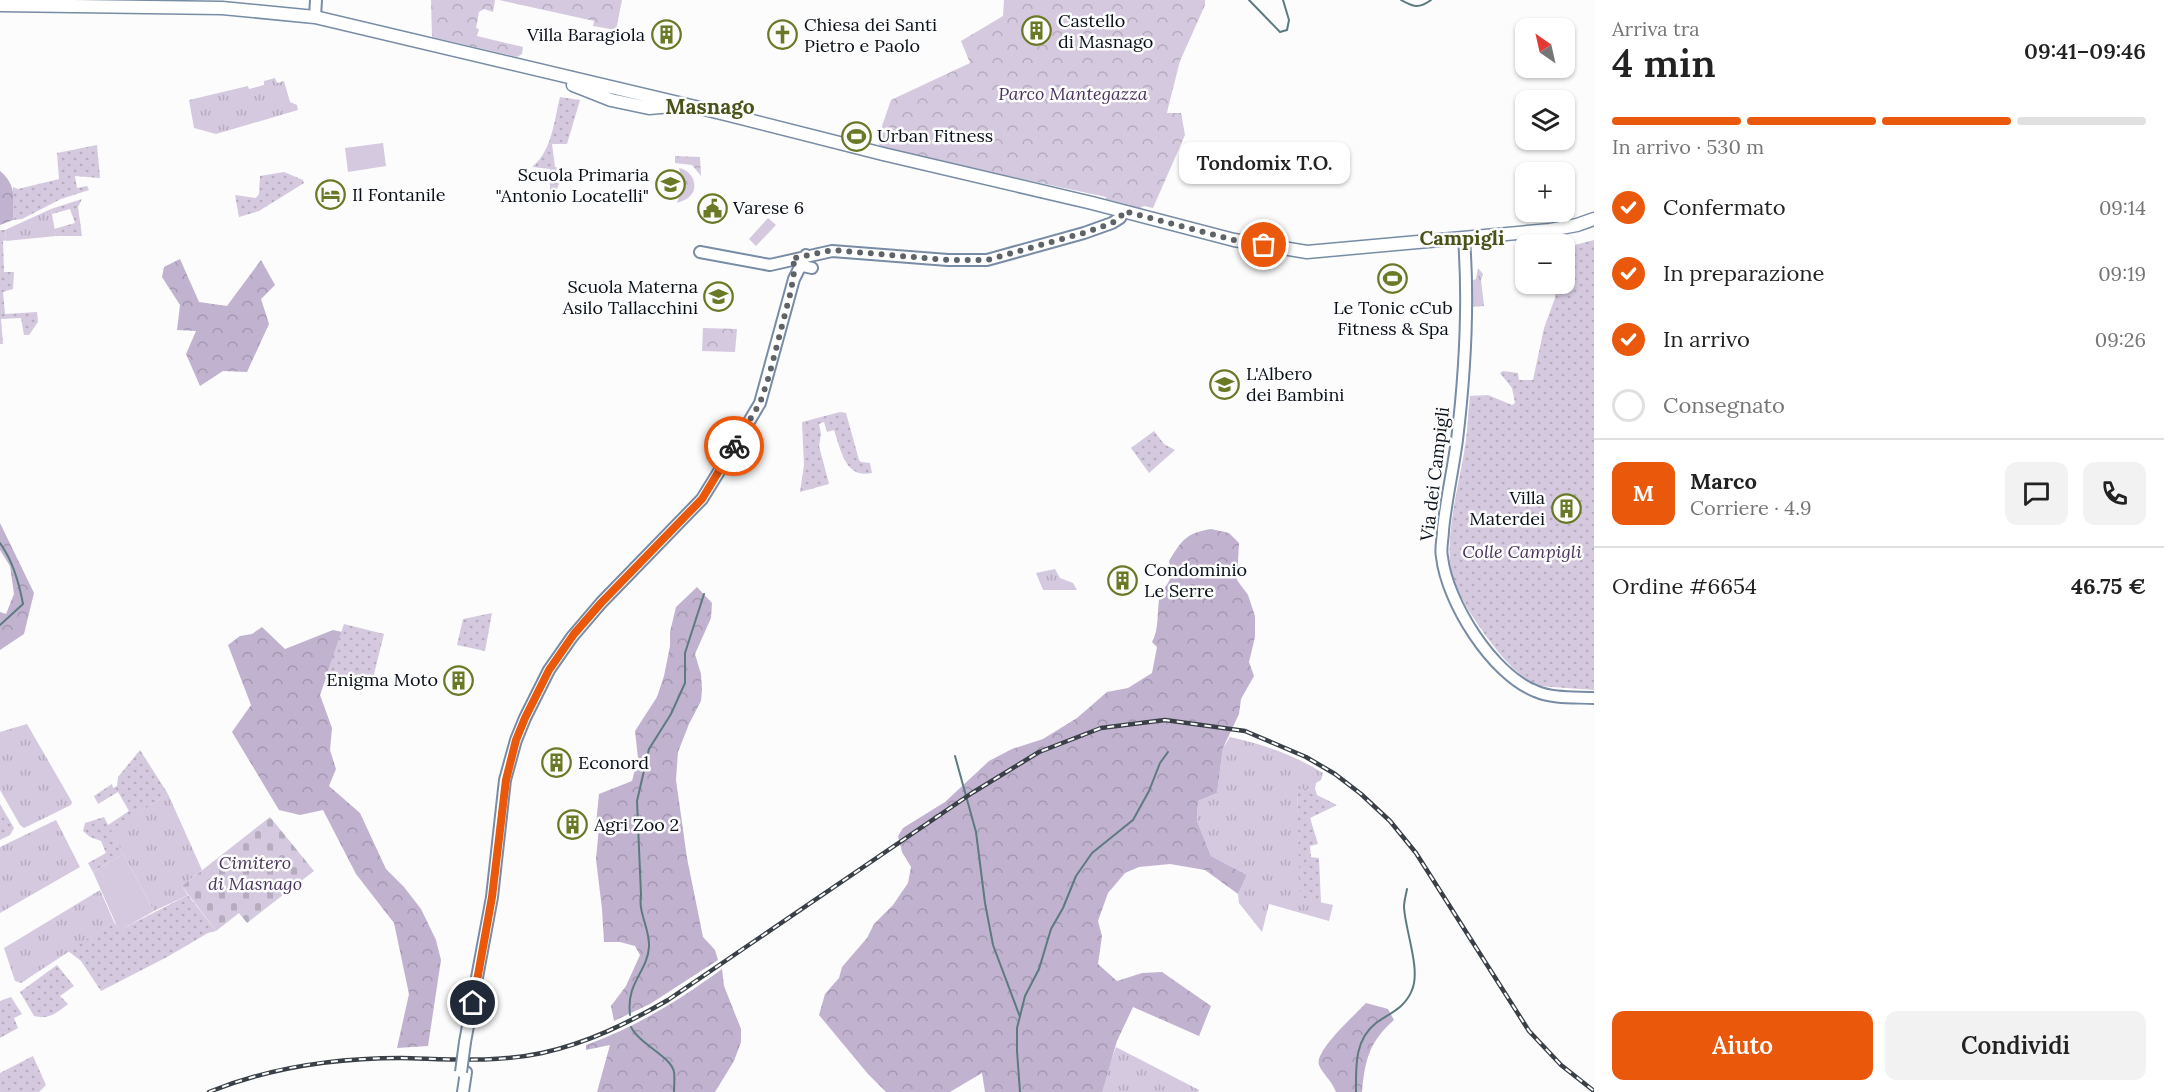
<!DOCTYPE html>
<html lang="it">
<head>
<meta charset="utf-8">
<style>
	:root { --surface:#fff; --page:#f2f2f2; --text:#222; --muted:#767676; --line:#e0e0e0; --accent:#ea580c }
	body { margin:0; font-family:Lora,serif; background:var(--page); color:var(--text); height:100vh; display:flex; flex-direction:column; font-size:22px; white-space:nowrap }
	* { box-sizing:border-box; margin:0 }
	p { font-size:20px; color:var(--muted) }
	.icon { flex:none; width:33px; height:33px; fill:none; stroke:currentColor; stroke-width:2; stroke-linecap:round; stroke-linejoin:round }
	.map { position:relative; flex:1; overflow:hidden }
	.side { display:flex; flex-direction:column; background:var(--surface); width:570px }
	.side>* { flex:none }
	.needle { width:39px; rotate:326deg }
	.tools { position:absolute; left:1515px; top:18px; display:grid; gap:12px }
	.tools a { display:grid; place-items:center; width:60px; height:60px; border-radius:12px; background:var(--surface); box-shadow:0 2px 4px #0004; font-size:30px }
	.pin { position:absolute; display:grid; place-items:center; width:51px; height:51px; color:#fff; margin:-26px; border:3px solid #fff; border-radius:50%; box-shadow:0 2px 6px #0007 }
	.courier { position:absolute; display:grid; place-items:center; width:60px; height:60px; margin:-30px; border:4px solid #ea580c; border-radius:50%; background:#fff; color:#222; box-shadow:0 2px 8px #0007 }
	.bubble { position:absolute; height:42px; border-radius:12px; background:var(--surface); box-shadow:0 2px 4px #0004; font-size:20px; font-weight:600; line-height:42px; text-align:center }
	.head em { font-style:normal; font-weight:600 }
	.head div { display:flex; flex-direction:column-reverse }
	.head { display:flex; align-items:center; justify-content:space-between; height:102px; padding:0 18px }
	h1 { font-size:39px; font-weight:600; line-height:45px }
	.bar { display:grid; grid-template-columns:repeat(4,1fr); gap:9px 6px; align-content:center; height:72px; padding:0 18px }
	.bar i { height:8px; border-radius:4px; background:var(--line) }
	.bar .current { background:var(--accent) }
	.bar p { grid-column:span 4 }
	.line { display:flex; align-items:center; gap:15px; padding:0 18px; border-top:2px solid var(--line) }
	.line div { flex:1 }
	.round { display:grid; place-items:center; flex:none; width:63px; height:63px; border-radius:12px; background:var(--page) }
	ol { padding:0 18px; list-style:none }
	li { display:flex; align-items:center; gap:18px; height:66px }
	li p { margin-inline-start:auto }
	li .icon { padding:6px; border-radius:50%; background:var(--accent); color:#fff; stroke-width:4 }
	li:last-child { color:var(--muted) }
	li i { width:33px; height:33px; border:3px solid var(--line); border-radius:50% }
	.action { display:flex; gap:12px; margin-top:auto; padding:12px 18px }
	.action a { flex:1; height:69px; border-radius:12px; background:var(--accent); color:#fff; font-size:24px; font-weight:600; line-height:69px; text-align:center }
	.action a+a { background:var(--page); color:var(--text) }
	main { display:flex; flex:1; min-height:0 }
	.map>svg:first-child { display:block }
	.grass { fill:url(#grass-tufts) }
	.forest { fill:url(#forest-crowns) }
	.cemetery { fill:url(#cemetery-stones) }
	.park { fill:url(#park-crowns) }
	.garden { fill:url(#garden-dots) }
	.pitch { fill:#d4c9de }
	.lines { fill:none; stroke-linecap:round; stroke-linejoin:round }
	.stream { stroke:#5c7b7f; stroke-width:2 }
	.secondary-casing { stroke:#788ca5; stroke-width:14 }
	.primary-casing { stroke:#788ca5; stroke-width:15 }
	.secondary { stroke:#fff; stroke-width:10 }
	.primary { stroke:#fff; stroke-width:12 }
	.rail-casing { stroke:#3a4047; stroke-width:4.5 }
	.rail { stroke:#fbfcfb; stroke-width:2; stroke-dasharray:7; stroke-linecap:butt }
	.secondary-bridge-casing { stroke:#788ca5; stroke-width:14; stroke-linecap:butt }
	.secondary-bridge { stroke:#fff; stroke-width:10 }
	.done { stroke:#5e6368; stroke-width:6; stroke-dasharray:0 10.8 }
	.route { stroke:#ea580c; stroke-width:8 }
	.labels { text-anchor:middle; stroke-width:5; stroke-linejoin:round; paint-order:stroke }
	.poi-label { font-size:18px; fill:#091019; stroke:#fbfcfb; text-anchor:start }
	.park-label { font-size:18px; font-style:italic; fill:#49335c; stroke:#fbfcfb }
	.street-label { font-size:18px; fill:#091019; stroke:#fbfcfb }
	.neighbourhood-label { font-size:20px; font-weight:bold; fill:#485219; stroke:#fbfcfb }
	.quarter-label { font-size:21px; font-weight:bold; fill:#485219; stroke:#fbfcfb }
</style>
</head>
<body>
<main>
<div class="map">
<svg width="1594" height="1092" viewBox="0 0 1594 1092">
	<defs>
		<pattern id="grass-tufts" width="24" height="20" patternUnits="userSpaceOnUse" patternTransform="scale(1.5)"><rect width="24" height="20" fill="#d4c9de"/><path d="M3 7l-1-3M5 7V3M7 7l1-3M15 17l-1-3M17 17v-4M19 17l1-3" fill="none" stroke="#b5acbe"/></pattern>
		<pattern id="forest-crowns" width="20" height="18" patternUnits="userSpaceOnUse" patternTransform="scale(1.5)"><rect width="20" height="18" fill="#c1b2d0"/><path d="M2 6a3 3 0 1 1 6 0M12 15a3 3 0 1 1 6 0" fill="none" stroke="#a498b2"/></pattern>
		<pattern id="cemetery-stones" width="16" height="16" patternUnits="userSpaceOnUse" patternTransform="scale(1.5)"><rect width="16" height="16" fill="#d4c9de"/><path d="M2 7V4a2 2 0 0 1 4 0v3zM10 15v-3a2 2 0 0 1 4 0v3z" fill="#b5acbe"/></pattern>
		<pattern id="park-crowns" width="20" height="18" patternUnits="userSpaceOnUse" patternTransform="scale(1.5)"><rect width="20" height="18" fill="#d4c9de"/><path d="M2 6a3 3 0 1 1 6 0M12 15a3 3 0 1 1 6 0" fill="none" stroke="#b5acbe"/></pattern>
		<pattern id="garden-dots" width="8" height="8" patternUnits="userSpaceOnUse" patternTransform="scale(1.5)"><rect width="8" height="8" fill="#d4c9de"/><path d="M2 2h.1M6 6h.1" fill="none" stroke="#b5acbe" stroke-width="1.8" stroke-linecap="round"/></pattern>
	</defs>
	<rect width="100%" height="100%" fill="#fbfcfb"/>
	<path class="grass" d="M275,78L277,83L284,81L290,102L297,105L298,110L216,134L194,128L189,100L248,86L249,89L264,85V81Z
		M51,209L56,236L6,241L5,230Z
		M1478,268L1483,274L1481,280L1484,306L1471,307V281L1476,279Z
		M1055,569L1060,578L1073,583L1077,590H1043L1036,573Z
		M27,724L72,802L71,805L24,828L20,825L0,790V732Z
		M1230,737C1263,744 1294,755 1323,773L1321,780L1316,783L1315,789H1297L1301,898L1333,905L1329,921L1269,904L1262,932L1239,903L1238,894L1247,875L1211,856L1197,821L1198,801L1217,793L1223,748Z
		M168,794L202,870L182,886L188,895L154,911L110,830Z
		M56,820L80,867L0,913V847Z
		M100,890L114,922L21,983L15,981L4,948Z
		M1116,1047L1199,1090L1198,1092H1100Z"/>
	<path class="forest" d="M0,171C17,185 14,200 13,220L0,225Z
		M180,259L199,302L227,306L261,260L275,285L261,299L269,324L247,372L223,371L200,386L186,354L196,331L177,330L180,305L162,277L164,267Z
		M0,523L34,593L24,634L0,650V612L6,614L14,594L10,566L0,550Z
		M1211,529L1229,533L1239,543L1237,580L1248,595L1255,616V637L1249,662L1254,676L1241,699L1239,714L1223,748L1217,793L1198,801L1197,821L1211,856L1247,875L1238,894L1205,870L1170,864L1139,867L1125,873L1108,893L1098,921L1102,936L1098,964L1117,981L1142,973L1162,972L1211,1006L1199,1036L1133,1007L1117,1041L1102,1092H985L982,1073L950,1092H886L868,1074L819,1015L825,994L839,978L842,967L867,938L874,924L893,905L908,883L911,867L902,852L898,836L903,828L945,802L989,761L1012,749L1043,739L1077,718L1107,692L1128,688L1152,673L1157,647L1152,642C1159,630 1157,613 1159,600C1160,591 1170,584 1171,575C1172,570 1170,566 1169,561C1182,540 1186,533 1211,529Z
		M697,587L712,603L711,618L695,654L701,674L702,690L701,701L689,724L678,752L676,780L687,858L703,937L715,950L718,960L650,1004L614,1021L611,1006L626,986L640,955L635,946L620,942H604L602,909L596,859L599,827H603L604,825L596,824L599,794L632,781L638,758L635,731L657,697L664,676L670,646V632L676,607Z
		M262,627L285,649L333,630L342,632L320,695L332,728L330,750L336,769L329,786L360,813L386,869L404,887L421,909L436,940L441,960L428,1046L397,1048L409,994L394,923L356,874L323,810L300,815L279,810L232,732L251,705L228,645L240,636L252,634Z
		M722,969L724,986L741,1029V1042L734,1061L715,1092H597L610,1045L586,1050V1045C638,1026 678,1001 722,969Z
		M1366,1003L1388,1009L1394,1020C1369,1042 1365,1060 1362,1092H1336C1332,1081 1322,1073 1319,1065C1314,1051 1356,1014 1366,1003Z"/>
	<path class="cemetery" d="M270,817L314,871L247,923L239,913L216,931L182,886Z"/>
	<path class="park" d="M431,0H495L493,12L484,9L479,12L476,28L479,29L477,36L523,47L522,54L517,57L432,37Z
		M499,0H622L616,30L593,26L594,21Z
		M1004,0H1205V5L1180,61L1168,108L1167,113H1181L1185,135L1153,208L1144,206L1138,209L1130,207V205L1106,199V197L882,149L879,144L882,126L891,100L970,63L961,41L1003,16Z
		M675,156L700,157L701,176L692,165L675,163Z
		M679,168C694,171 699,188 690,196C687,200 681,201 677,203L683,183Z
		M703,328L737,329L735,352L702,351Z"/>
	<path class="garden" d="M560,97L580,100L567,144H552L555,167L565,170L556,191L550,190V169L532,167C552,151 554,121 560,97Z
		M97,145L100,178L75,176L77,188L87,186L89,190L61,199L22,219L13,220V187L18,189L59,179L57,153Z
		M284,172L303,180L304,183L259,211L239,217L235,195L256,198L259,194L260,176Z
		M82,199L78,207L82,236H56L54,229L75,223L70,209L52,214L51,209Z
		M0,230H5L6,240L3,241L4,272H14L13,289L3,292L5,314L37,312L38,322L29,335H24L21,318L1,319L3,344H0Z
		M1567,236L1575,245L1594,240V690L1539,686C1518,677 1502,657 1489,640C1475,621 1460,599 1453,577C1442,543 1460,482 1465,446C1468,429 1468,412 1470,396L1488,395L1512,405L1515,403L1512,388L1500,373L1503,371L1518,373L1519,380H1533L1544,328L1555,298V284H1564V244L1553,243L1558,238Z
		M840,412L846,413L859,460L861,462L870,463L872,473C845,479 841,450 834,430L827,432L824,422L819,424L821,434L819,446L829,484L800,492L804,465L802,422Z
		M1154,431L1164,444L1175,450L1149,473L1131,448Z
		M492,613L485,651L457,645L463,619Z
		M344,624L384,634L372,682L327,673Z
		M140,750L168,794L111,830L123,854L93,872L88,863L106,853L101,841L90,837L83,831L85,823L104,817L108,825L129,811L118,792L98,804L94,796L112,784L113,788L117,786L118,777Z
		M1297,789H1315L1317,795L1337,805L1310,818L1318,844L1310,846L1311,857L1319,858L1321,903L1300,898Z
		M0,804L14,828L10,835L0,840Z
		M188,895L216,931L208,933L167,957L101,991L81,961L68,951L114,922L120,930Z
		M57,965L74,986L60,996L68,1004C57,1013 48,1020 34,1016L20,992Z
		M11,997L22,1014L14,1018L18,1028L0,1038V1001Z
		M33,1056L46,1085L39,1092H0V1073Z"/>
	<path class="pitch" d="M383,143L386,166L348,172L345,148Z
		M768,218L776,225L756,246L749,239Z
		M123,854L154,911L119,931L93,872Z"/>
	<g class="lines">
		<path class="stream" d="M1249,0L1280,32L1287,30L1289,20L1283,0
			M1401,0C1413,7 1419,9 1431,0
			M0,543C13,561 19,582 23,604L0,625
			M955,756L976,832L985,903L993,945L1020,1017
			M630,1015C626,982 647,973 649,947C650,929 638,913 641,895L637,801L649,749L671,714L685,683V653L704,594
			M631,1027C640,1045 671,1056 674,1072C675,1078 674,1086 674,1092
			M1020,1092L1017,1051V1028L1025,996L1039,969L1051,929L1063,908L1076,876L1092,853L1133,820L1149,791L1160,763L1168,752
			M1356,1092C1356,1068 1354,1040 1376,1023C1390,1013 1405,1008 1412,990C1421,969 1405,930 1404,907C1404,901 1406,895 1407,889"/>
		<defs>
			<path id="secondary" d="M315,17L316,0
				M1464,239C1469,305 1465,373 1457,440C1453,470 1446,500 1443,530C1443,539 1440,548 1442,557C1447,602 1492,674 1535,691C1553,699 1575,697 1594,698
				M700,252L770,265L832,251L948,260H987L1084,233L1112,223L1120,218L1124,211
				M800,268L803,266L812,268
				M465,1042L492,897L505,780L516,740L525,718L549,670L572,637L601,603L702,499L731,452L760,403L794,279L806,255
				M463,1092L466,1072"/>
			<path id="primary" d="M0,5L222,8L315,17L725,114L883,154L1092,203L1234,240L1307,252L1550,230L1577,225L1594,219
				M573,85L611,100L649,108L672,106"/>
		</defs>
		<use href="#secondary" class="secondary-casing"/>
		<use href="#primary" class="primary-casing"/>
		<use href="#secondary" class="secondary"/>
		<use href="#primary" class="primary"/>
		<defs>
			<path id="rail" d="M209,1092C271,1067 334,1058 401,1058C448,1059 496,1063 542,1053C588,1043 628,1023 668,1000L972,793L1039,752L1101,728L1165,720L1245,731L1306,757L1335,774L1361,794L1390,821L1416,853L1529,1031L1561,1065L1594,1091"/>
		</defs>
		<use href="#rail" class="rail-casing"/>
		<use href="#rail" class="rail"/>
		<defs>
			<path id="secondary-bridge" d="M461,1072L465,1042"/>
		</defs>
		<use href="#secondary-bridge" class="secondary-bridge-casing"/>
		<use href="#secondary-bridge" class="secondary-bridge"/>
	</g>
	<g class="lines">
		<path class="done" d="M734,446L760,403L769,376L791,291L795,266L791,259L832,250L948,260H987L1087,232L1112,223L1120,218L1124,211L1234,240L1264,245"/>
		<path class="route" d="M473,1003L492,897L506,780L516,740L525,718L549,670L574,634L601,603L702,499L734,446"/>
	</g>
	<defs>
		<symbol id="building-ring" viewBox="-11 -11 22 22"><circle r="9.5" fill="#fbfcfb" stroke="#6a7926" stroke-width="1.5"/><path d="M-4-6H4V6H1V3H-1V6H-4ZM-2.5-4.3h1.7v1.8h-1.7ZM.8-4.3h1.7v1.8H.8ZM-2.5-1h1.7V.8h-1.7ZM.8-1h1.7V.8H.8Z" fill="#6a7926"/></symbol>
		<symbol id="church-ring" viewBox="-11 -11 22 22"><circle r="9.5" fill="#fbfcfb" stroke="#6a7926" stroke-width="1.5"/><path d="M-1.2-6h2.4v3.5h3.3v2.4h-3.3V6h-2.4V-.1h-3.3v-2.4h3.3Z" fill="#6a7926"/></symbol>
		<symbol id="stadium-ring" viewBox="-11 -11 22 22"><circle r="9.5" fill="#fbfcfb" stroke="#6a7926" stroke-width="1.5"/><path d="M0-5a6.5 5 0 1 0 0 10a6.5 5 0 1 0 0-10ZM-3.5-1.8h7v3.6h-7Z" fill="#6a7926"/></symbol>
		<symbol id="school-ring" viewBox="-11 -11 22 22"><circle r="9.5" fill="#fbfcfb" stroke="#6a7926" stroke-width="1.5"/><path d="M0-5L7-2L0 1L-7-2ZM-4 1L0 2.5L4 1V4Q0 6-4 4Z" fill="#6a7926"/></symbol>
		<symbol id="hotel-ring" viewBox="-11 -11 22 22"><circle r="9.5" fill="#fbfcfb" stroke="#6a7926" stroke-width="1.5"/><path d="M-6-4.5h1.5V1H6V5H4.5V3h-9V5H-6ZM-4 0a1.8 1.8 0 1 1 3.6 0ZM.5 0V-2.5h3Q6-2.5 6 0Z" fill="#6a7926"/></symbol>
		<symbol id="civic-ring" viewBox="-11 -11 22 22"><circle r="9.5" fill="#fbfcfb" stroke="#6a7926" stroke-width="1.5"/><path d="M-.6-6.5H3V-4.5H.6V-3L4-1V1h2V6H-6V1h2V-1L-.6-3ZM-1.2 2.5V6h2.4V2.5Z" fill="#6a7926"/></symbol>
	</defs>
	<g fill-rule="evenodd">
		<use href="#building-ring" x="1020" y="14" width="33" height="33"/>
		<use href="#building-ring" x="650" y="18" width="33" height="33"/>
		<use href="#church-ring" x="766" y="18" width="33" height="33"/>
		<use href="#stadium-ring" x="840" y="120" width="33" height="33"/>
		<use href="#school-ring" x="654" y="168" width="33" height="33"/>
		<use href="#hotel-ring" x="314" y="178" width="33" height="33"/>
		<use href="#civic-ring" x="696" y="192" width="33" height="33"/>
		<use href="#stadium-ring" x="1376" y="262" width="33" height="33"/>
		<use href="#school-ring" x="702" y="280" width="33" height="33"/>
		<use href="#school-ring" x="1208" y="368" width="33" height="33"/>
		<use href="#building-ring" x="1550" y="492" width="33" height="33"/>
		<use href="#building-ring" x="1106" y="564" width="33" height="33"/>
		<use href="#building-ring" x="442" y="664" width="33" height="33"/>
		<use href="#building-ring" x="540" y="746" width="33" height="33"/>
		<use href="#building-ring" x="556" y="808" width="33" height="33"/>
	</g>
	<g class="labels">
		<g class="poi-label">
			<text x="1058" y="27">Castello<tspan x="1058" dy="21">di Masnago</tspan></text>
			<text x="804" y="31">Chiesa dei Santi<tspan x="804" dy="21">Pietro e Paolo</tspan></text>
			<text x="645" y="41" text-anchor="end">Villa Baragiola</text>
			<text x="877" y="142">Urban Fitness</text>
			<text x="649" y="181" text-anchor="end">Scuola Primaria<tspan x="649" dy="21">"Antonio Locatelli"</tspan></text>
			<text x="352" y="201">Il Fontanile</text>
			<text x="733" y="214">Varese 6</text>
			<text x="698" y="293" text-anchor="end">Scuola Materna<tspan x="698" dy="21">Asilo Tallacchini</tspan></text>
			<text x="1393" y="314" text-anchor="middle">Le Tonic cCub<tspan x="1393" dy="21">Fitness &amp; Spa</tspan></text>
			<text x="1246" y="380">L'Albero<tspan x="1246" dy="21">dei Bambini</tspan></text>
			<text x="1545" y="504" text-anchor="end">Villa<tspan x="1545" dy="21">Materdei</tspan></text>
			<text x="1144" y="576">Condominio<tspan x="1144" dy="21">Le Serre</tspan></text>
			<text x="438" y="686" text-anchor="end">Enigma Moto</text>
			<text x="578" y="769">Econord</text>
			<text x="594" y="831">Agri Zoo 2</text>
		</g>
		<g class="park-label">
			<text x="1073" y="100">Parco Mantegazza</text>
			<text x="1522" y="558">Colle Campigli</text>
			<text x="255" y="869">Cimitero<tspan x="255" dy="21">di Masnago</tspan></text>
		</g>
		<g class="street-label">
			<text transform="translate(1435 474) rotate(-83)" y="6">Via dei Campigli</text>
		</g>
		<g class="neighbourhood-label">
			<text x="1462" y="245">Campigli</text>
		</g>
		<g class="quarter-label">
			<text x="710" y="114">Masnago</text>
		</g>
	</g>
</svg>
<div class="tools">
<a><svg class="needle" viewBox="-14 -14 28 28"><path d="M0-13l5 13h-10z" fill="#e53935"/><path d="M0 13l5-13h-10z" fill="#767676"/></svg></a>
<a><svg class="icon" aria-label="layers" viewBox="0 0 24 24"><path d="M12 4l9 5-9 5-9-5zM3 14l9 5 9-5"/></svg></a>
<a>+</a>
<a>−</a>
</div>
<div class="pin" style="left:1264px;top:245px;background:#ea580c"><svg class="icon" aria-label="bag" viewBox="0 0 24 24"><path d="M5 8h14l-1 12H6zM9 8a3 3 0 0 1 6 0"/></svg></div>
<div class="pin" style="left:473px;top:1003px;background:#1f2937"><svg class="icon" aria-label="home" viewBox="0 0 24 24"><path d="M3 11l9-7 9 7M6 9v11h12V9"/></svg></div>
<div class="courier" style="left:734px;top:446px"><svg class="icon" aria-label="bike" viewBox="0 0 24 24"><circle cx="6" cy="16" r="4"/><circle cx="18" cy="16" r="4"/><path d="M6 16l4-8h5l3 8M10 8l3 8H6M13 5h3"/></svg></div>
<div class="bubble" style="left:1179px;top:142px;width:171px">Tondomix T.O.</div>
</div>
<section class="side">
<div class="head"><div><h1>4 min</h1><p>Arriva tra</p></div><em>09:41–09:46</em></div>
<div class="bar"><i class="current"></i><i class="current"></i><i class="current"></i><i></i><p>In arrivo · 530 m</p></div>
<ol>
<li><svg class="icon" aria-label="check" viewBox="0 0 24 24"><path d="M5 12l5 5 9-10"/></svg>Confermato<p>09:14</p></li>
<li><svg class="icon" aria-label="check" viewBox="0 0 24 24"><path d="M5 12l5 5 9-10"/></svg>In preparazione<p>09:19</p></li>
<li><svg class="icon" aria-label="check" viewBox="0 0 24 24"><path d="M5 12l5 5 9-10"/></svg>In arrivo<p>09:26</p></li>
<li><i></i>Consegnato</li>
</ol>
<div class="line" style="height:108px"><b class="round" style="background:var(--accent);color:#fff">M</b><div><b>Marco</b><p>Corriere · 4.9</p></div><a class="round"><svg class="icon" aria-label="chat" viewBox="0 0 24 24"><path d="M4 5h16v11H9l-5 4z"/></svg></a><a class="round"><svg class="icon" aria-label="phone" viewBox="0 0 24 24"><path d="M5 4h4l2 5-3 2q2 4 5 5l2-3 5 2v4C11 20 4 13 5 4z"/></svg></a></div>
<div class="line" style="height:78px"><div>Ordine #6654</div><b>46.75 €</b></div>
<div class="action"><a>Aiuto</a><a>Condividi</a></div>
</section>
</main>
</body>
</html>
